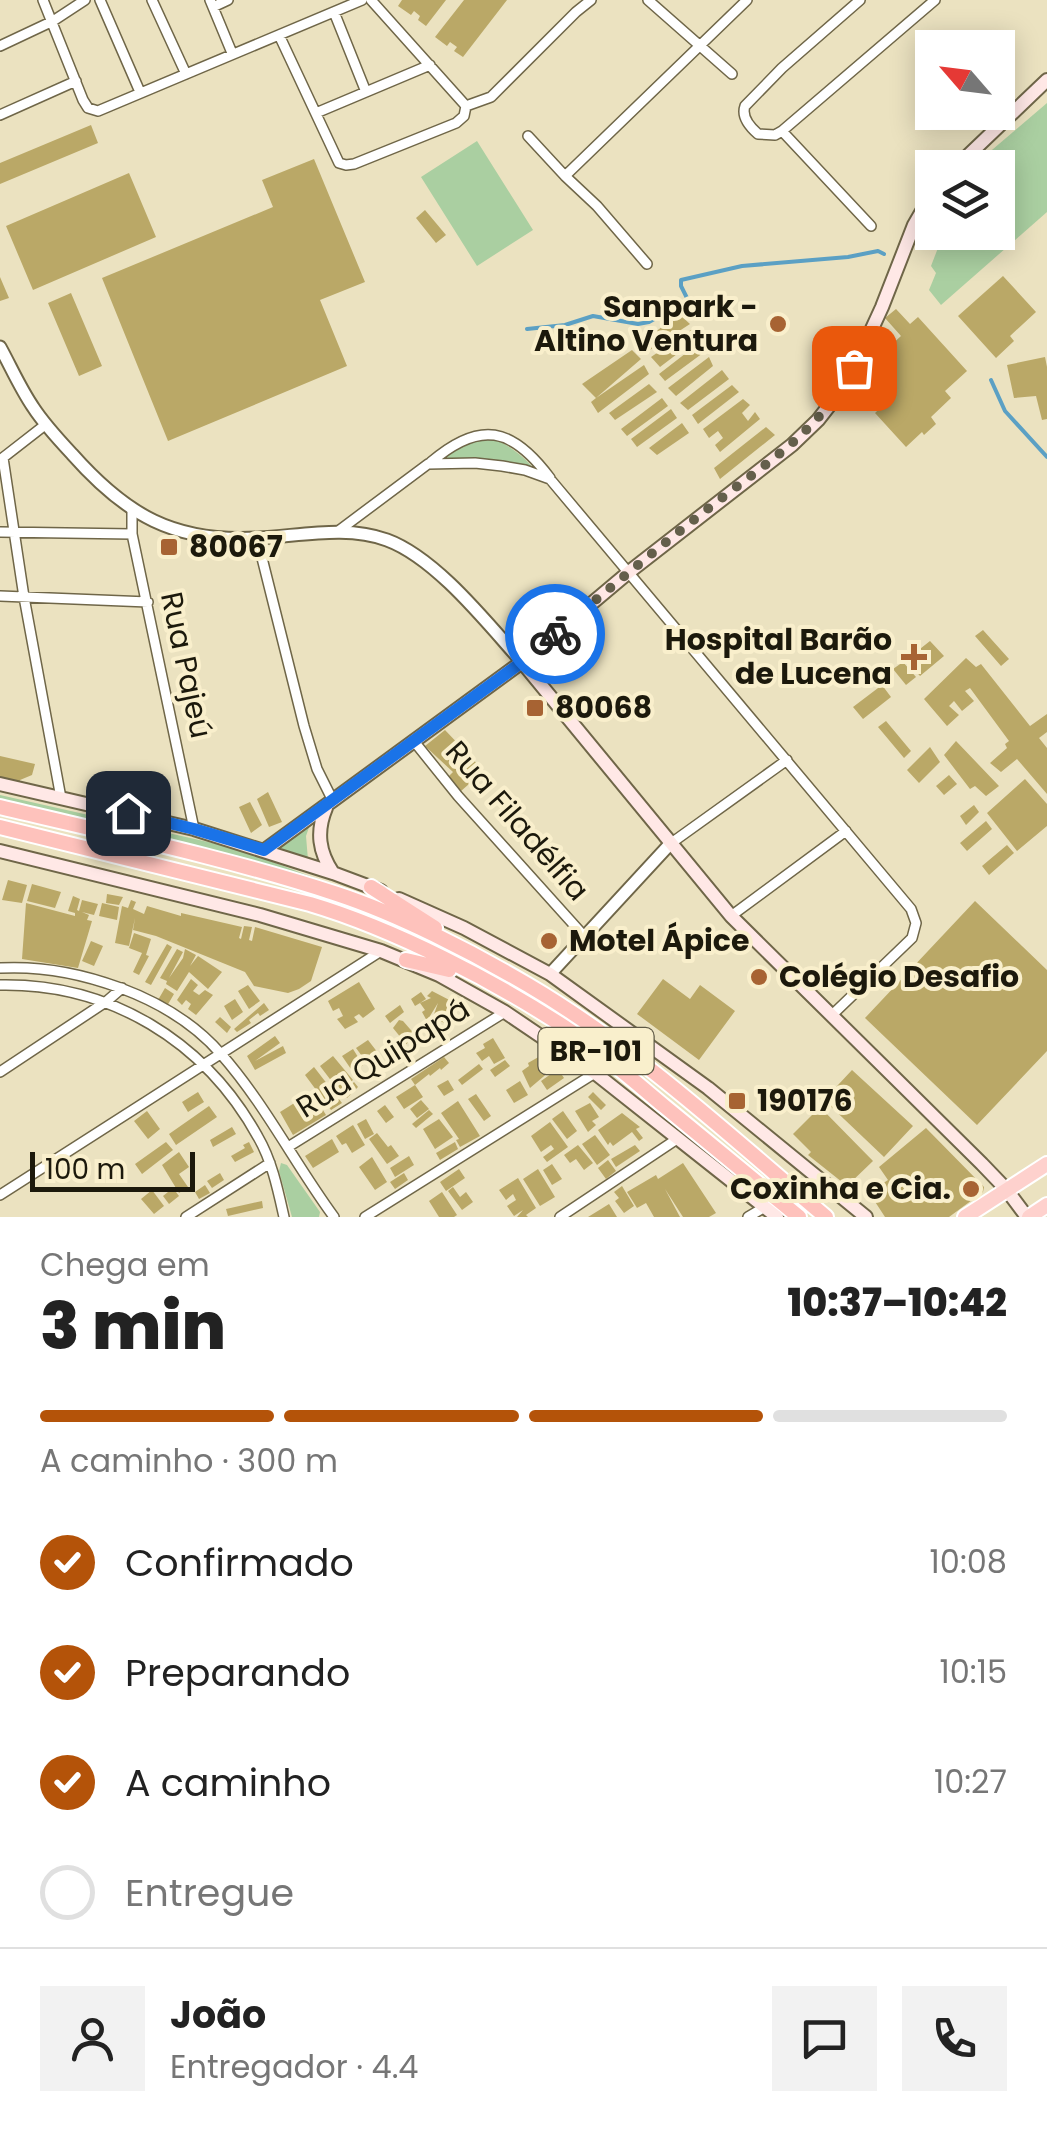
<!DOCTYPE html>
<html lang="pt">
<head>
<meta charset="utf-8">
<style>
	:root { --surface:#fff; --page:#f2f2f2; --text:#222; --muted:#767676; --line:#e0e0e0; --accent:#b45309 }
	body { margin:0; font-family:Poppins,sans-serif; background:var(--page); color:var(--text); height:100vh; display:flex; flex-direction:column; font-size:38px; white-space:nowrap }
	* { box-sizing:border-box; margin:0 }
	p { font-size:32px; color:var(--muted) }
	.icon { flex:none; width:55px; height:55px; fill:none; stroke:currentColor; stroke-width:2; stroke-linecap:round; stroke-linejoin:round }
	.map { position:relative; height:1217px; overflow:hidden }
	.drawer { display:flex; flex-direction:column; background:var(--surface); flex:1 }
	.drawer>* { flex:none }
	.needle { width:65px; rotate:298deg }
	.fabs { position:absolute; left:915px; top:30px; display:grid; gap:20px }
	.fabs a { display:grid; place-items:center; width:100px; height:100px; border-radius:0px; background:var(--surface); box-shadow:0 5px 25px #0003; font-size:50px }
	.scale { position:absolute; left:30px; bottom:25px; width:165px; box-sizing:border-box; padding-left:10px; border:5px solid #1c190c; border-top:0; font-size:28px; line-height:35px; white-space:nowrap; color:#1c190c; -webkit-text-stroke:8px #f9efcc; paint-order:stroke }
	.pin { position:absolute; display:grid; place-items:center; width:85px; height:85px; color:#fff; margin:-42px; border-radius:20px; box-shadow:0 5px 15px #0006 }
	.courier { position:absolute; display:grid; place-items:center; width:100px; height:100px; margin:-50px; border:8px solid #1a73e8; border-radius:50%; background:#fff; color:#222; box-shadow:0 2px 12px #0007 }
	.overview em { font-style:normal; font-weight:800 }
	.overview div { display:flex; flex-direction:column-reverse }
	.overview { display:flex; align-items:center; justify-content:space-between; height:170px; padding:0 40px }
	h1 { font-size:65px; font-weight:800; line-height:75px }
	.bar { display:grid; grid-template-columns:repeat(4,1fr); gap:15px 10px; align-content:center; height:120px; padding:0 40px }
	.bar i { height:12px; border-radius:8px; background:var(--line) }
	.bar .on { background:var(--accent) }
	.bar p { grid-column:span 4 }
	.line { display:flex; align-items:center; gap:25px; padding:0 40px; border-top:2px solid var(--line) }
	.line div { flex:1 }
	.round { display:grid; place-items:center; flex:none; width:105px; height:105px; border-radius:0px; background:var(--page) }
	ol { padding:0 40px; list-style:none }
	li { display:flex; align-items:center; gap:30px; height:110px }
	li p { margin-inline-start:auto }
	li .icon { padding:10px; border-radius:50%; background:var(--accent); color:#fff; stroke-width:4 }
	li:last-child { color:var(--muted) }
	li i { width:55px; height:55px; border:5px solid var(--line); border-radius:50% }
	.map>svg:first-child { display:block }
	.green { fill:#aacfa1 }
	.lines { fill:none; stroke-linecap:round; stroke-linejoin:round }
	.stream { stroke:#5ba0c4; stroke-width:4 }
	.building { fill:#baa867 }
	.minor-casing { stroke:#6f6648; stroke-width:12 }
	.tertiary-casing { stroke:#6f6648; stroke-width:15 }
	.secondary-casing { stroke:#6f6648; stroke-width:16 }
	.primary-casing { stroke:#fff; stroke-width:18 }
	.trunk-casing { stroke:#fff; stroke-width:18 }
	.minor { stroke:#fff; stroke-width:9 }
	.tertiary { stroke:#fff; stroke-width:11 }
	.secondary { stroke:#ffe8e6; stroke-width:12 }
	.primary { stroke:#fed1cd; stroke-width:14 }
	.trunk { stroke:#fec2bc; stroke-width:14 }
	.done { stroke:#645f4b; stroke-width:10; stroke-dasharray:0 18 }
	.route { stroke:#1a73e8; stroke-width:12 }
	.poi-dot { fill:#a76333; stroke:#f9efcc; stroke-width:4 }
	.labels { text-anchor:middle; stroke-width:8; stroke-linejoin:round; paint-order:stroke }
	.shield { fill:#f9efcc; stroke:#5e5946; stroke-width:2.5 }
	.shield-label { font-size:28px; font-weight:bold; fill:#1c190c }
	.poi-label { font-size:30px; font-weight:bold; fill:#1c190c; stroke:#f9efcc; text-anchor:start }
	.street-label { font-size:30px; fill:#1c190c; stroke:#f9efcc }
</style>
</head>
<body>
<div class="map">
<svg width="1047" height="1217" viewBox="0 0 1047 1217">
	<rect width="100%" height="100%" fill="#ebe2c0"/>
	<path class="green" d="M1047,103V212L941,305L929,290L936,273L931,266L943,235L940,233L998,232V168L972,167Z
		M477,141L533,230L477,266L421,177Z
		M490,437C509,445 523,455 536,471L510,463L438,459L448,447Z
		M0,795L239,849L346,890L0,802Z
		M312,819L306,836L308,860L278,847Z
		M281,1163L287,1165L320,1212L319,1217H292L279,1171Z"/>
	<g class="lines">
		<path class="stream" d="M527,329L565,325L593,316L638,324L649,322L688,300L681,286V280L742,266L848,257L878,251L884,254
			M991,380L1005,411L1047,457"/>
	</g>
	<path class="building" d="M402,0H446L426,26L418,20L420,16L414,11L411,15L398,6Z
		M464,0H507L463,57L454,51L457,47L450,42L447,46L435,37Z
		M91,125L98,143L0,184V163Z
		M314,159L365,282L320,300L347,366L168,441L102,278L273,207L262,180Z
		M129,173L156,237L33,290L6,226Z
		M425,210L446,235L436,243L416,218Z
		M1003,276L1036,312L1010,336L1014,341L996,358L958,316Z
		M0,277L9,298L0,301Z
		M71,293L102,366L79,376L48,303Z
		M896,309L910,324L918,317L967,371L945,391L951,398L931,417L936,424L924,435L922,432L906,447L875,413L894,395L868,366L901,336L885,318Z
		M679,314L690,324L647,352L638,345Z
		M694,328L698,338L660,367L651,357Z
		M699,343L707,350L665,381L659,374Z
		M632,350L641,359L596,398L644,365L649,374L598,413L591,402L596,398L582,384Z
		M709,357L713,366L676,396L668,388Z
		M1045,357L1047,367V419L1042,420L1036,396L1014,398L1007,365Z
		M722,370L729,379L688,410L680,403Z
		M649,384L657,392L615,420L609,413Z
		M732,385L739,392L698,424L692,415Z
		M662,398L668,406L627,436L621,429Z
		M743,399L750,405L742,413L748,421L755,412L760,419L720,452L715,445L723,438L718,431L709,438L703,429Z
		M671,409L677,418L637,447L631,439Z
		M682,423L689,433L657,455L649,448Z
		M766,427L775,435L720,479L714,468Z
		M983,630L1009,659L1001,666L975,636Z
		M930,641L944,656L920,676L906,660Z
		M966,658L976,667L981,664L1030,726L1047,714V732L1039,738L1047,748V794L1017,759L1001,772L990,763L1007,748L1005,744L1009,741L970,688L965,691L974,701L962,711L954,701L949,706L959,715L947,726L924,699Z
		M903,662L916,677L906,685L893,669Z
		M882,685L891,697L863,719L853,707Z
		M886,721L911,751L904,758L878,727Z
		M445,730L484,771L461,791L449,776L453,772L425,746Z
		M956,741L999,786L986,796L975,786L970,789L944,755Z
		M930,747L940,762L919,783L907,770Z
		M0,756L35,764L32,775L20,780L19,786L0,782Z
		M949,775L957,784L944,795L936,786Z
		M1025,779L1047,804V826L1017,851L987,813Z
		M268,792L282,822L269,827L257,799Z
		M250,802L262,825L251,833L239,807Z
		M974,805L979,812L966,825L960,816Z
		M986,821L992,829L967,851L960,843Z
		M1007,845L1014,853L989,875L982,866Z
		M8,880L27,885L22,903L2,900Z
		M32,884L61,892L55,908L27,901Z
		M107,894L123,897L119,905L106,903Z
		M73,896L80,899L77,910L79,911L82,900L98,904L94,915L82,912L89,915L87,920L92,921L78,968L22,959L26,903L75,916V913L68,911Z
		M131,900L136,902L133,909L144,914L147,906L181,916V913L242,927L239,938L241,939L244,926L252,927L249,940L252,941L255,927L322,947L311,981L299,989L288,993L254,986L245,972L156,936L133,930L135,918L129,946L115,943L122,906L128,908Z
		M975,901L1047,970V1051L977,1125L865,1018Z
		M102,903L119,907L117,920L99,916Z
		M134,933L151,939L146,955L149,956L139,975L133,972L142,953L129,948Z
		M91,941L103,946L94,966L82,961Z
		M167,944L172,947L151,985L145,982Z
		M177,949L183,952L169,978L183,958L185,949L196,955L190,966L198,956L222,972L208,989L189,972L177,991L166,984L167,981L160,978Z
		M191,979L198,985L193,991L199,995L205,990L213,995L196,1015L188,1009L191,1004L186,1000L182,1005L177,1000Z
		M663,979L690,999L700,985L735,1011L699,1060L637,1014Z
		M359,982L375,1009L363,1018L359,1014L354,1017L358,1022L345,1029L337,1019L343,1016L339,1008L333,1011L328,1001Z
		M248,985L260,1001L249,1009L238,991Z
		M165,988L174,994L167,1006L158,1000Z
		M432,991L459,1005L448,1025L433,1017L438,1003L430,1016L434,1023L421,1034L417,1028L427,1021L422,1012L425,1010L420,1003L415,1006L411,999L421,992L426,999L420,1003L431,998L427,996Z
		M235,999L243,1012L232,1020L224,1006Z
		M264,1003L269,1010L260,1016L258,1013L249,1020L251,1023L237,1032L234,1029Z
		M400,1005L404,1012L390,1023L385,1016Z
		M220,1017L231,1027L227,1033L215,1022Z
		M399,1020L403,1021L417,1037L406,1044L393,1028Z
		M275,1036L280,1043L255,1061L283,1046L286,1053L255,1070L247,1056Z
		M493,1038L505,1058L494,1064L489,1056L482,1061L476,1053L485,1048L483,1044Z
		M368,1040L385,1062L373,1071L356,1048Z
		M353,1049L363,1065L353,1072L342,1056Z
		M542,1055L550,1071L530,1088L522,1071L529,1066L528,1063Z
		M333,1056L353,1080L339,1091L320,1066Z
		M444,1057L449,1063L441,1070L440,1068L430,1076L429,1074L415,1085L423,1097L404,1109L396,1097L415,1085L411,1079Z
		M505,1060L510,1066L495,1077L490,1070Z
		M479,1064L483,1069L462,1085L458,1080Z
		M314,1067L342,1103L331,1110L305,1075Z
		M558,1069L564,1078L547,1090L541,1081Z
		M852,1070L913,1126L884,1157L824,1100Z
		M448,1080L454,1090L444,1096L437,1086Z
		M520,1081L528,1095L514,1103L506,1090Z
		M354,1082L358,1087L347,1098L343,1093Z
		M198,1092L204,1102L188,1112L182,1102Z
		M312,1092L326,1115L293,1135L280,1112Z
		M593,1092L606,1105L601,1110L588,1097Z
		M476,1094L491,1116L484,1121L468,1099Z
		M421,1100L429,1109L417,1118L410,1109Z
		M458,1101L480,1136L460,1147L456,1140L459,1139L441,1113Z
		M590,1103L599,1117L592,1121L596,1125L588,1132L575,1111Z
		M385,1105L394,1117L386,1123L377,1111Z
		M209,1106L217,1117L176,1145L169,1134Z
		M820,1107L873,1161L847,1186L808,1155L811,1152L793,1134Z
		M429,1110L433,1114L416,1128L412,1124Z
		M147,1111L160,1129L148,1139L134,1121Z
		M563,1111L577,1131L567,1139L552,1119Z
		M622,1113L640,1127L636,1129L643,1138L639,1141L632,1132L613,1146L610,1142L608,1145L598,1130Z
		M366,1119L374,1134L365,1139L357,1124Z
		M439,1119L453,1137L435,1149L423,1129Z
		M550,1122L568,1147L547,1162L543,1157L554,1149L551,1145L541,1152L531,1136Z
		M353,1125L365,1145L352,1153L346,1143L342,1145L336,1136Z
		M232,1127L236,1134L213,1147L210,1140Z
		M926,1128L984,1187L983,1192L949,1217H885L870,1194L884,1185L882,1184L888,1180L879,1167Z
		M377,1133L388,1147L391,1145L399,1156L387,1164L369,1139Z
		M595,1135L610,1155L597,1165L582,1144Z
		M332,1139L339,1152L313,1168L305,1156Z
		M166,1142L173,1150L142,1174L135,1164Z
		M249,1142L254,1152L235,1162L231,1156L245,1148L243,1145Z
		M455,1142L458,1149L440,1160L436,1153Z
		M578,1145L593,1163L584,1170L576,1159L570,1163L564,1155Z
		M635,1145L640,1151L616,1167L611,1159Z
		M179,1152L189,1167L179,1174L188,1187L179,1193L162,1165Z
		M409,1156L414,1165L395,1177L390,1168Z
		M372,1157L387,1182L375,1190L359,1167Z
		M608,1160L616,1171L606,1179L598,1168Z
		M683,1163L716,1213L709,1217H683L665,1189L680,1217H654L646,1203L637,1208L627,1192L656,1175L658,1179Z
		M552,1164L562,1179L552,1185L543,1170Z
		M459,1169L465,1178L446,1191L440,1182Z
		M538,1169L555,1197L540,1206L523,1179Z
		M220,1173L224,1180L212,1188L207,1181Z
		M404,1173L408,1180L395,1189L390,1182Z
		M518,1178L536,1208L526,1215L528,1217H517L523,1210L514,1216L507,1206L516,1200L513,1194L506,1200L499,1190Z
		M205,1185L210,1193L199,1199L195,1192Z
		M622,1186L634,1206L624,1213L615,1201L619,1198L614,1192Z
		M453,1187L460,1197L466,1192L473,1202L462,1210L448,1191Z
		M173,1188L179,1196L169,1204L163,1196Z
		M152,1190L164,1206L154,1214L141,1199Z
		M442,1192L457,1215L454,1217H439L429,1201Z
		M262,1201L263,1208L228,1216L226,1209Z
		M609,1204L617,1217H588L601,1209Z"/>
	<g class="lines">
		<defs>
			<path id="minor" d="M43,0L83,100L88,108L98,111L362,0
				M100,0L140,92
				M152,0L186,74
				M210,0L232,53
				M371,0L466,106
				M648,0L732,74
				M860,0L782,68L745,106C741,117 750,127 758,134L775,135L782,131L935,0
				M213,7L228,0
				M334,12L366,92
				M279,35L339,163L346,165L354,164L456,123L464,116L466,106
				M0,46L53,21L85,0
				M466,106L491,97L576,12L591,0
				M316,113L430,65
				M0,115L76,81
				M782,131L871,226
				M528,136L565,176L597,206L647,264
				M565,176L747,0
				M3,458L24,597L61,798
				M0,460L45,425
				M431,462C480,420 512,427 550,478
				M132,510V534L194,829
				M0,532L132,534
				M337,532L428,464L475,463L502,466L525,470L550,479L911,909L916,923L912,938L831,1016
				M257,538L304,726L317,769L333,801
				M0,596L148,602
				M413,740L458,796L584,936
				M670,844L787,760
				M731,916L846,831
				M0,968C75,964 171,996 221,1054C265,1104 295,1164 334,1217
				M0,985C110,983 205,1041 258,1137C272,1161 278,1190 284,1217
				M0,1072L107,1001L122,988
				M288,1147L505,1012
				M0,1195L381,951
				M186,1217L270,1163
				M365,1217L595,1073
				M560,1217L677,1139
				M748,1217L765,1207"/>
			<path id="tertiary" d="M0,347C11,367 20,388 33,407C44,424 58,439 72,454C126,515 174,543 258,538C300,536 347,525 387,540C436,558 487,623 522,662
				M550,974L670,844"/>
			<path id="secondary" d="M955,168L1047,80
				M522,662L731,916L982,1164L1006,1189L1027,1217
				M0,784L194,829L333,873L381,891
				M326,808C316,832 319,852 333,873
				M265,850L522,662L629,572L792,445L818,420L843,388L854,368L882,307L914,225L932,194
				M0,851L260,915L381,951L439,975L505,1012L595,1073L777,1217
				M399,899L464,928L550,974L708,1088L866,1217"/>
			<path id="primary" d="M965,1217L1047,1164
				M1029,1217L1047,1205"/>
			<path id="trunk" d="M0,807C113,834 227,858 337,894C398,914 472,952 528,985C637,1049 730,1136 826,1217
				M0,827L310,904C394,929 495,981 569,1030C602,1053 633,1080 664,1106C709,1143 754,1180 799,1217
				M371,887L435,928
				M406,960L449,970"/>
		</defs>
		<use href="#minor" class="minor-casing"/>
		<use href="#tertiary" class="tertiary-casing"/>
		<use href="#secondary" class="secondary-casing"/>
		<use href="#primary" class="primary-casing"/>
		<use href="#trunk" class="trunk-casing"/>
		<use href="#minor" class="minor"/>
		<use href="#tertiary" class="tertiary"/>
		<use href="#secondary" class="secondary"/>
		<use href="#primary" class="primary"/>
		<use href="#trunk" class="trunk"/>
	</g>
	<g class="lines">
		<path class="done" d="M555,634C605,592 654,551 705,511C764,464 816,435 854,368"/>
		<path class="route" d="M128,813L194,829L264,850L522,662L555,634"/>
	</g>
	<g class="poi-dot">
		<circle cx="778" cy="324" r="10"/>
		<rect x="159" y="537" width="20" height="20" rx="5"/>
		<path d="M909 642h10v10h10v10h-10v10h-10v-10h-10v-10h10z"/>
		<rect x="525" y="698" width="20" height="20" rx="5"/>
		<circle cx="549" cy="941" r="10"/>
		<circle cx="759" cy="977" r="10"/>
		<rect x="727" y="1091" width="20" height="20" rx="5"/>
		<circle cx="971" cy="1189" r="10"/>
	</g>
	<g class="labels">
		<rect class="shield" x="538.5" y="1028" width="115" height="46" rx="8"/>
		<g class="shield-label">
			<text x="596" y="1061">BR-101</text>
		</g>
		<g class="poi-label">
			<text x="758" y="317" text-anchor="end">Sanpark -<tspan x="758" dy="34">Altino Ventura</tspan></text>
			<text x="189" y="557">80067</text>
			<text x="892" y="650" text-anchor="end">Hospital Barão<tspan x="892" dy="34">de Lucena</tspan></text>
			<text x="555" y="718">80068</text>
			<text x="569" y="951">Motel Ápice</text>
			<text x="779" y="987">Colégio Desafio</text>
			<text x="757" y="1111">190176</text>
			<text x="951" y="1199" text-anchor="end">Coxinha e Cia.</text>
		</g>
		<g class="street-label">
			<text transform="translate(186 665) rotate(78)" y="10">Rua Pajeú</text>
			<text transform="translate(517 821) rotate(49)" y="10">Rua Filadélfia</text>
			<text transform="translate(383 1058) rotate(-32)" y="10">Rua Quipapá</text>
		</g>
	</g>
</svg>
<div class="fabs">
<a><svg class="needle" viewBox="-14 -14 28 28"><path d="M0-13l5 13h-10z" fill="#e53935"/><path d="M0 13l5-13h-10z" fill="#767676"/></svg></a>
<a><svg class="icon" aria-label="layers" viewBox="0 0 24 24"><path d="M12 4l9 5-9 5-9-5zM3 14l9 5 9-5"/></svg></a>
</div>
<div class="scale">100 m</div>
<div class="pin" style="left:854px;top:368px;background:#ea580c"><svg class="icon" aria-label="bag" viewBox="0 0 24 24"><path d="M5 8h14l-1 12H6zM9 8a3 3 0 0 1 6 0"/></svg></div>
<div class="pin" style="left:128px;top:813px;background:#1f2937"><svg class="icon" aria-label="home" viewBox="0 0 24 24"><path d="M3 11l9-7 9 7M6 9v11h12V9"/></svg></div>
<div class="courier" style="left:555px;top:634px"><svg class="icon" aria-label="bike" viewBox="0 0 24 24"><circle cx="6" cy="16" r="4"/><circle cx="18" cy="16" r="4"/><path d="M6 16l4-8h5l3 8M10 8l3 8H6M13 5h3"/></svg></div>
</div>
<section class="drawer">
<div class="overview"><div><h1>3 min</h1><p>Chega em</p></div><em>10:37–10:42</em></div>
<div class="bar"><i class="on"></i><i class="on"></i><i class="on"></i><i></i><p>A caminho · 300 m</p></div>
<ol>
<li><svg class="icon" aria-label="check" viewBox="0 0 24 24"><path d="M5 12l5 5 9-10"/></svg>Confirmado<p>10:08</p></li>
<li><svg class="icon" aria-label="check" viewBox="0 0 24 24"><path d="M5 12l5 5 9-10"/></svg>Preparando<p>10:15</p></li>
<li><svg class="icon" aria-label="check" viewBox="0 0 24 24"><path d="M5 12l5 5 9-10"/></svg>A caminho<p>10:27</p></li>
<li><i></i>Entregue</li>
</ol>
<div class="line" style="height:180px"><a class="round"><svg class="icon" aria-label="person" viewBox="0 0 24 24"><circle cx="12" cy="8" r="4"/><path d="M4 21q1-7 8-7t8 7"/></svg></a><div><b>João</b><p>Entregador · 4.4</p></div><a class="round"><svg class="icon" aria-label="chat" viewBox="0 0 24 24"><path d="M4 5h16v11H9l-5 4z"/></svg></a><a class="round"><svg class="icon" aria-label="phone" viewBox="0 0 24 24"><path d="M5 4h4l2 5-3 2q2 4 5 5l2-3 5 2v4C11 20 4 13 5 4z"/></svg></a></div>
</section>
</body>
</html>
